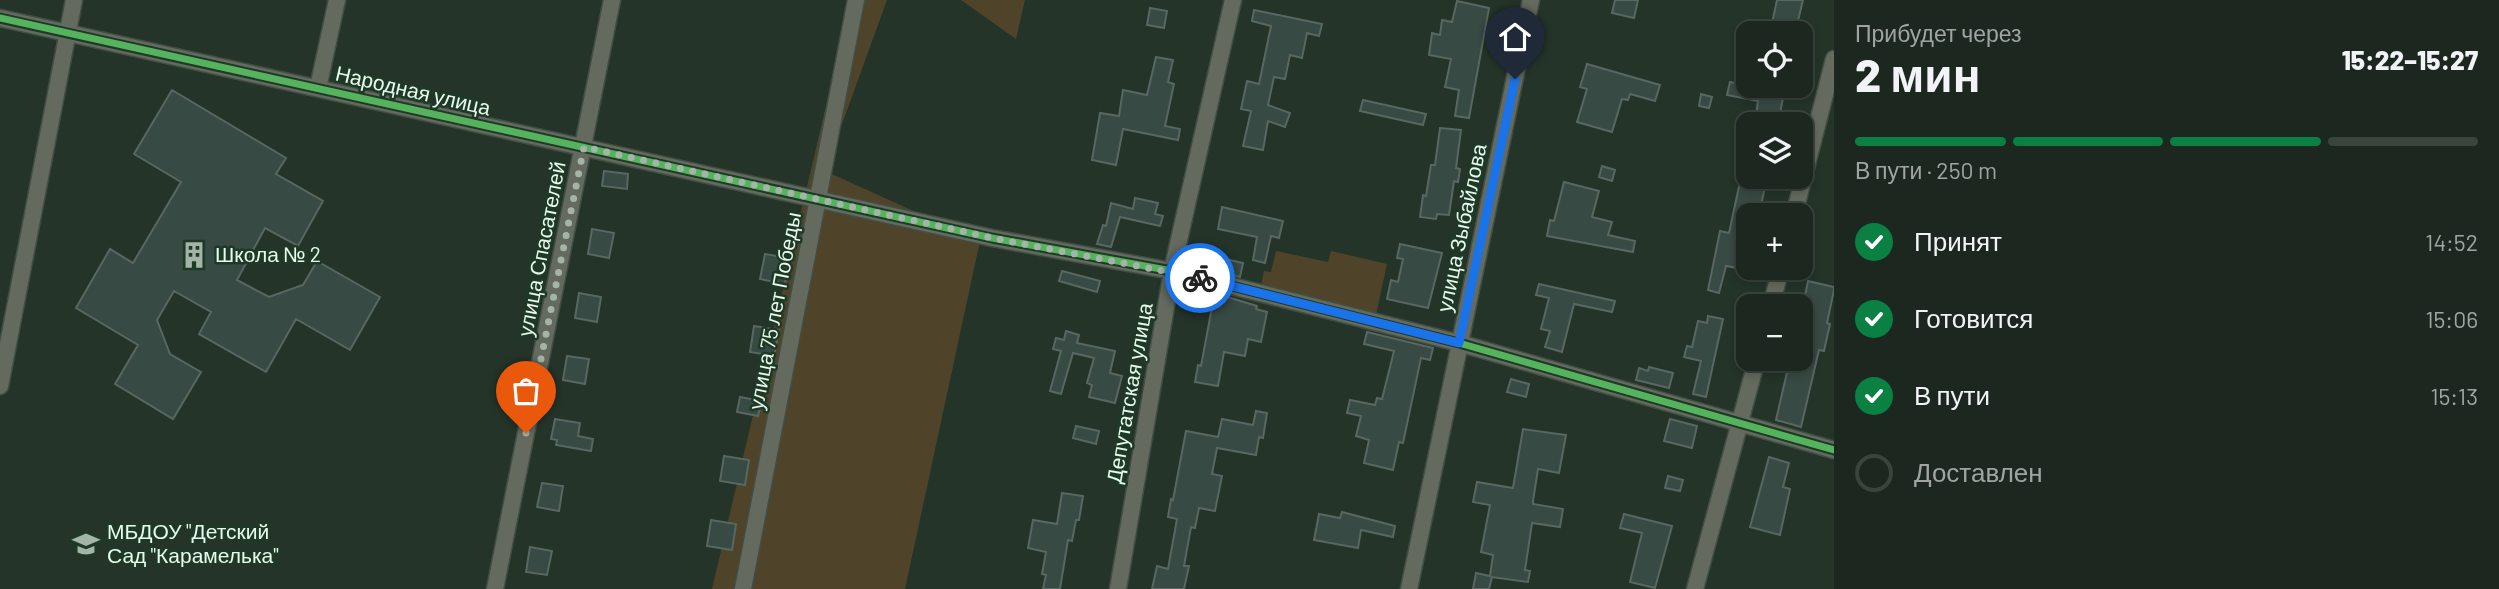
<!DOCTYPE html>
<html lang="ru">
<head>
<meta charset="utf-8">
<style>
	:root { --surface:#1b271f; --page:#28332c; --text:#f1f3f6; --muted:#a0a5a4; --line:#39443d; --accent:#0b8043 }
	body { margin:0; font-family:Barlow,sans-serif; background:var(--page); color:var(--text); height:100vh; display:flex; flex-direction:column; font-size:26px; white-space:nowrap }
	* { box-sizing:border-box; margin:0 }
	p { font-size:23px; color:var(--muted) }
	.icon { flex:none; width:38px; height:38px; fill:none; stroke:currentColor; stroke-width:2; stroke-linecap:round; stroke-linejoin:round }
	.map { position:relative; flex:1; overflow:hidden }
	.side { display:flex; flex-direction:column; background:var(--surface); width:665px }
	.side>* { flex:none }
	.buttons { position:absolute; left:1736px; top:21px; display:grid; gap:14px }
	.buttons a { display:grid; place-items:center; width:77px; height:77px; border-radius:14px; background:var(--surface); box-shadow:0 4px 10px #0003,0 0 0 2px var(--line); font-size:35px }
	.pin { position:absolute; display:grid; place-items:center; width:60px; height:60px; color:#fff; margin:-72px -30px; border-radius:50% 50% 50% 0; rotate:-45deg; box-shadow:0 0 7px #0007 }
	.pin .icon { rotate:45deg }
	.courier { position:absolute; display:grid; place-items:center; width:70px; height:70px; margin:-35px; border:5px solid #1a73e8; border-radius:50%; background:#fff; color:#222; box-shadow:0 2px 9px #0007 }
	.head em { font-style:normal; font-weight:800 }
	.head div { display:flex; flex-direction:column-reverse }
	.head { display:flex; align-items:center; justify-content:space-between; height:119px; padding:0 21px }
	h1 { font-size:46px; font-weight:800; line-height:52px }
	.bar { display:grid; grid-template-columns:repeat(4,1fr); gap:10px 7px; align-content:center; height:84px; padding:0 21px }
	.bar i { height:9px; border-radius:5px; background:var(--line) }
	.bar .active { background:var(--accent) }
	.bar p { grid-column:span 4 }
	ol { padding:0 21px; list-style:none }
	li { display:flex; align-items:center; gap:21px; height:77px }
	li p { margin-inline-start:auto }
	li .icon { padding:7px; border-radius:50%; background:var(--accent); color:#fff; stroke-width:4 }
	li:last-child { color:var(--muted) }
	li i { width:38px; height:38px; border:4px solid var(--line); border-radius:50% }
	main { display:flex; flex:1; min-height:0 }
	.map>svg:first-child { display:block }
	.green { fill:#4f4429 }
	.building { fill:#384a44; stroke:#586761; stroke-width:2 }
	.lines { fill:none; stroke-linecap:round; stroke-linejoin:round }
	.minor-casing { stroke:#414e45; stroke-width:19 }
	.minor { stroke:#656a5e; stroke-width:16 }
	.cycleway-casing { stroke:#1e3a27; stroke-width:11 }
	.cycleway { stroke:#56b35d; stroke-width:7 }
	.done { stroke:#a4b4a8; stroke-width:7; stroke-dasharray:0 12.6 }
	.route { stroke:#1a73e8; stroke-width:9 }
	.labels { text-anchor:middle; stroke-width:5; stroke-linejoin:round; paint-order:stroke }
	.street-label { font-size:21px; fill:#e9f9ed; stroke:#1e3a27 }
	.poi-label { font-size:21px; fill:#e9f9ed; stroke:#1e3a27; text-anchor:start }
</style>
</head>
<body>
<main>
<div class="map">
<svg width="1834" height="589" viewBox="0 0 1834 589">
	<rect width="100%" height="100%" fill="#243429"/>
	<path class="green" d="M851,0H887L825,171L980,241L905,589H712Z
		M961,0H1025L1016,39Z
		M1276,251L1328,262L1331,251L1387,264L1376,315L1261,286L1264,271L1271,272Z"/>
	<path class="building" d="M1615,0H1638L1634,18L1612,13Z
		M1777,0H1803L1796,29L1772,23Z
		M1457,1L1489,8L1469,118L1455,116L1459,90L1445,87L1451,59L1429,55L1432,33L1440,35L1442,20L1452,22Z
		M1150,8L1167,11L1164,28L1147,25Z
		M1254,10L1322,24L1319,36L1307,33L1302,58L1290,55L1285,79L1274,77L1268,105L1290,113L1285,127L1268,121L1263,150L1243,146L1251,111L1241,109L1247,81L1259,84L1271,26L1252,21Z
		M1156,57L1173,60L1168,82L1174,84L1165,126L1180,129L1178,140L1123,129L1116,165L1092,160L1100,113L1119,116L1123,90L1147,95Z
		M1587,64L1660,85L1655,101L1630,94L1628,100L1622,99L1612,132L1577,122L1587,89L1580,87Z
		M1730,82L1748,86H1785L1779,120L1756,115L1758,101L1727,95Z
		M172,90L286,158L276,174L323,201L298,246L265,228L237,280L269,297L303,285L317,261L380,297L350,350L296,319L266,372L199,334L211,312L174,291L157,320L170,354L201,372L173,419L115,384L138,345L76,308L110,249L133,263L181,182L134,154Z
		M1701,94L1712,97L1709,108L1699,106Z
		M1363,100L1426,114L1423,125L1360,111Z
		M1440,128L1461,130L1456,168L1460,169L1458,182L1454,181L1449,215L1437,214L1436,219L1420,217L1423,195L1426,196L1431,165H1435Z
		M1602,166L1615,170L1612,181L1599,177Z
		M604,171L628,174L627,189L602,186Z
		M1741,177H1767L1759,215H1748V224H1746L1737,268L1726,266L1719,293L1708,290L1720,231L1729,233Z
		M1564,182L1599,191L1592,217L1612,222L1608,235L1635,241L1633,252L1547,236L1550,220L1554,221Z
		M1135,198L1158,203L1155,214L1163,216L1160,226L1120,217L1111,247L1097,244L1103,225L1106,226L1111,203L1133,209Z
		M1222,207L1283,221L1279,238L1271,236L1265,263L1253,260L1257,237L1218,229Z
		M592,229L614,233L609,258L588,254Z
		M1400,244L1442,253L1428,308L1387,299L1391,280L1398,282L1403,259L1397,258Z
		M765,254L789,258L785,284L760,279Z
		M1212,256L1243,263L1240,277L1209,269Z
		M1062,271L1100,281L1097,292L1059,281Z
		M1808,281L1834,287V290L1827,323L1830,324L1824,351L1819,350L1801,427L1776,420L1790,359H1801V315Z
		M1539,284L1615,301L1612,312L1574,304L1562,352L1545,347L1550,331L1541,329L1549,298L1536,295Z
		M1211,292L1257,306L1256,309L1267,312L1261,342L1248,339L1245,356L1224,352L1218,386L1195,382L1198,365L1201,366L1212,307L1207,306Z
		M579,293L601,297L597,322L575,318Z
		M1708,316L1723,319L1706,397L1693,394L1701,361L1684,357L1687,346L1692,347L1698,321L1707,323Z
		M754,326L779,330L774,356L750,352Z
		M1066,331L1079,335L1077,343L1115,351L1110,373L1122,376L1115,403L1089,397L1092,385L1087,383L1094,358L1073,353L1061,394L1050,391L1061,351L1053,349L1056,338L1064,340Z
		M1367,332L1433,348L1430,360L1421,358L1403,443L1399,442L1393,470L1364,463L1369,440L1356,436L1361,416L1347,413L1350,400L1375,405L1377,398L1382,399L1394,351L1364,344Z
		M567,356L589,359L585,384L563,380Z
		M1649,367L1673,373L1669,388L1636,380L1639,368L1648,371Z
		M1511,379L1529,384L1526,397L1507,392Z
		M740,397L762,401L758,416L737,412Z
		M1256,411L1267,413L1263,438L1259,437L1256,455L1217,448L1212,474L1222,476L1215,511L1199,508L1195,528L1191,527L1184,566H1189L1184,589H1152L1157,566L1168,569L1177,519L1168,517L1171,499L1173,500L1186,431L1218,437L1222,419L1253,425Z
		M555,419L580,423L578,436L593,439L591,451L556,445L557,440L551,439Z
		M1670,419L1697,426L1692,448L1664,441Z
		M1076,426L1099,431L1096,444L1073,438Z
		M1523,429L1566,435L1559,473L1538,469L1533,501V504L1563,509L1560,527L1532,523L1525,570L1530,571L1528,582L1492,577L1489,589H1473L1476,573L1490,576L1493,555L1481,552L1490,505L1473,502L1477,482L1513,488Z
		M724,456L749,460L745,485L720,481Z
		M1769,457L1789,463L1783,487L1790,489L1780,535L1750,527Z
		M1668,476L1683,480L1680,491L1665,488Z
		M542,483L563,486L559,511L537,507Z
		M1062,493L1083,496L1079,520H1076L1072,541L1068,540L1060,589H1043L1046,575L1042,574L1046,552L1028,548L1033,520L1057,524Z
		M1342,512L1395,526L1393,537L1361,530L1358,548L1314,540L1319,514L1340,518Z
		M1624,514L1672,526L1655,588L1630,582L1642,533L1620,528Z
		M711,520L736,524L732,550L707,546Z
		M530,547L552,551L547,575L526,572Z"/>
	<g class="lines">
		<defs>
			<path id="minor" d="M0,18L992,238L1172,271L1459,343L1834,450
				M318,88L337,0
				M1794,215L1834,59
				M1771,306L1781,268
				M0,386L74,0
				M495,589L612,0
				M743,589L856,0
				M1118,589L1172,271L1233,0
				M1409,589L1531,0
				M1695,589L1757,359"/>
		</defs>
		<use href="#minor" class="minor-casing"/>
		<use href="#minor" class="minor"/>
		<defs>
			<path id="cycleway" d="M0,18L992,238L1172,271L1459,343L1834,450"/>
		</defs>
		<use href="#cycleway" class="cycleway-casing"/>
		<use href="#cycleway" class="cycleway"/>
	</g>
	<g class="lines">
		<path class="done" d="M526,433L584,147L992,238L1200,278"/>
		<path class="route" d="M1200,278L1459,343L1515,79"/>
	</g>
	<defs>
		<symbol id="building-bare" viewBox="-9 -9 18 18"><path d="M-4-6H4V6H1V3H-1V6H-4ZM-2.5-4.3h1.7v1.8h-1.7ZM.8-4.3h1.7v1.8H.8ZM-2.5-1h1.7V.8h-1.7ZM.8-1h1.7V.8H.8Z" fill="#a4b4a8" stroke="#1e3a27" stroke-width="2.5" paint-order="stroke"/></symbol>
		<symbol id="school-bare" viewBox="-9 -9 18 18"><path d="M0-5L7-2L0 1L-7-2ZM-4 1L0 2.5L4 1V4Q0 6-4 4Z" fill="#a4b4a8" stroke="#1e3a27" stroke-width="2.5" paint-order="stroke"/></symbol>
	</defs>
	<g fill-rule="evenodd">
		<use href="#building-bare" x="175" y="236" width="38" height="38"/>
		<use href="#school-bare" x="67" y="525" width="38" height="38"/>
	</g>
	<g class="labels">
		<g class="street-label">
			<text transform="translate(413 91) rotate(13)" y="7">Народная улица</text>
			<text transform="translate(1462 228) rotate(-78)" y="7">улица Зыбайлова</text>
			<text transform="translate(542 249) rotate(-79)" y="7">улица Спасателей</text>
			<text transform="translate(775 311) rotate(-79)" y="7">улица 75 лет Победы</text>
			<text transform="translate(1130 393) rotate(-80)" y="7">Депутатская улица</text>
		</g>
		<g class="poi-label">
			<text x="215" y="262">Школа № 2</text>
			<text x="107" y="539">МБДОУ "Детский<tspan x="107" dy="24">Сад "Карамелька"</tspan></text>
		</g>
	</g>
</svg>
<div class="buttons">
<a><svg class="icon" aria-label="locate" viewBox="0 0 24 24"><circle cx="12" cy="12" r="6"/><path d="M12 2v4M12 18v4M2 12h4M18 12h4"/></svg></a>
<a><svg class="icon" aria-label="layers" viewBox="0 0 24 24"><path d="M12 4l9 5-9 5-9-5zM3 14l9 5 9-5"/></svg></a>
<a>+</a>
<a>−</a>
</div>
<div class="pin" style="left:526px;top:433px;background:#ea580c"><svg class="icon" aria-label="bag" viewBox="0 0 24 24"><path d="M5 8h14l-1 12H6zM9 8a3 3 0 0 1 6 0"/></svg></div>
<div class="pin" style="left:1515px;top:79px;background:#1f2937"><svg class="icon" aria-label="home" viewBox="0 0 24 24"><path d="M3 11l9-7 9 7M6 9v11h12V9"/></svg></div>
<div class="courier" style="left:1200px;top:278px"><svg class="icon" aria-label="bike" viewBox="0 0 24 24"><circle cx="6" cy="16" r="4"/><circle cx="18" cy="16" r="4"/><path d="M6 16l4-8h5l3 8M10 8l3 8H6M13 5h3"/></svg></div>
</div>
<section class="side">
<div class="head"><div><h1>2 мин</h1><p>Прибудет через</p></div><em>15:22–15:27</em></div>
<div class="bar"><i class="active"></i><i class="active"></i><i class="active"></i><i></i><p>В пути · 250 m</p></div>
<ol>
<li><svg class="icon" aria-label="check" viewBox="0 0 24 24"><path d="M5 12l5 5 9-10"/></svg>Принят<p>14:52</p></li>
<li><svg class="icon" aria-label="check" viewBox="0 0 24 24"><path d="M5 12l5 5 9-10"/></svg>Готовится<p>15:06</p></li>
<li><svg class="icon" aria-label="check" viewBox="0 0 24 24"><path d="M5 12l5 5 9-10"/></svg>В пути<p>15:13</p></li>
<li><i></i>Доставлен</li>
</ol>
</section>
</main>
</body>
</html>
